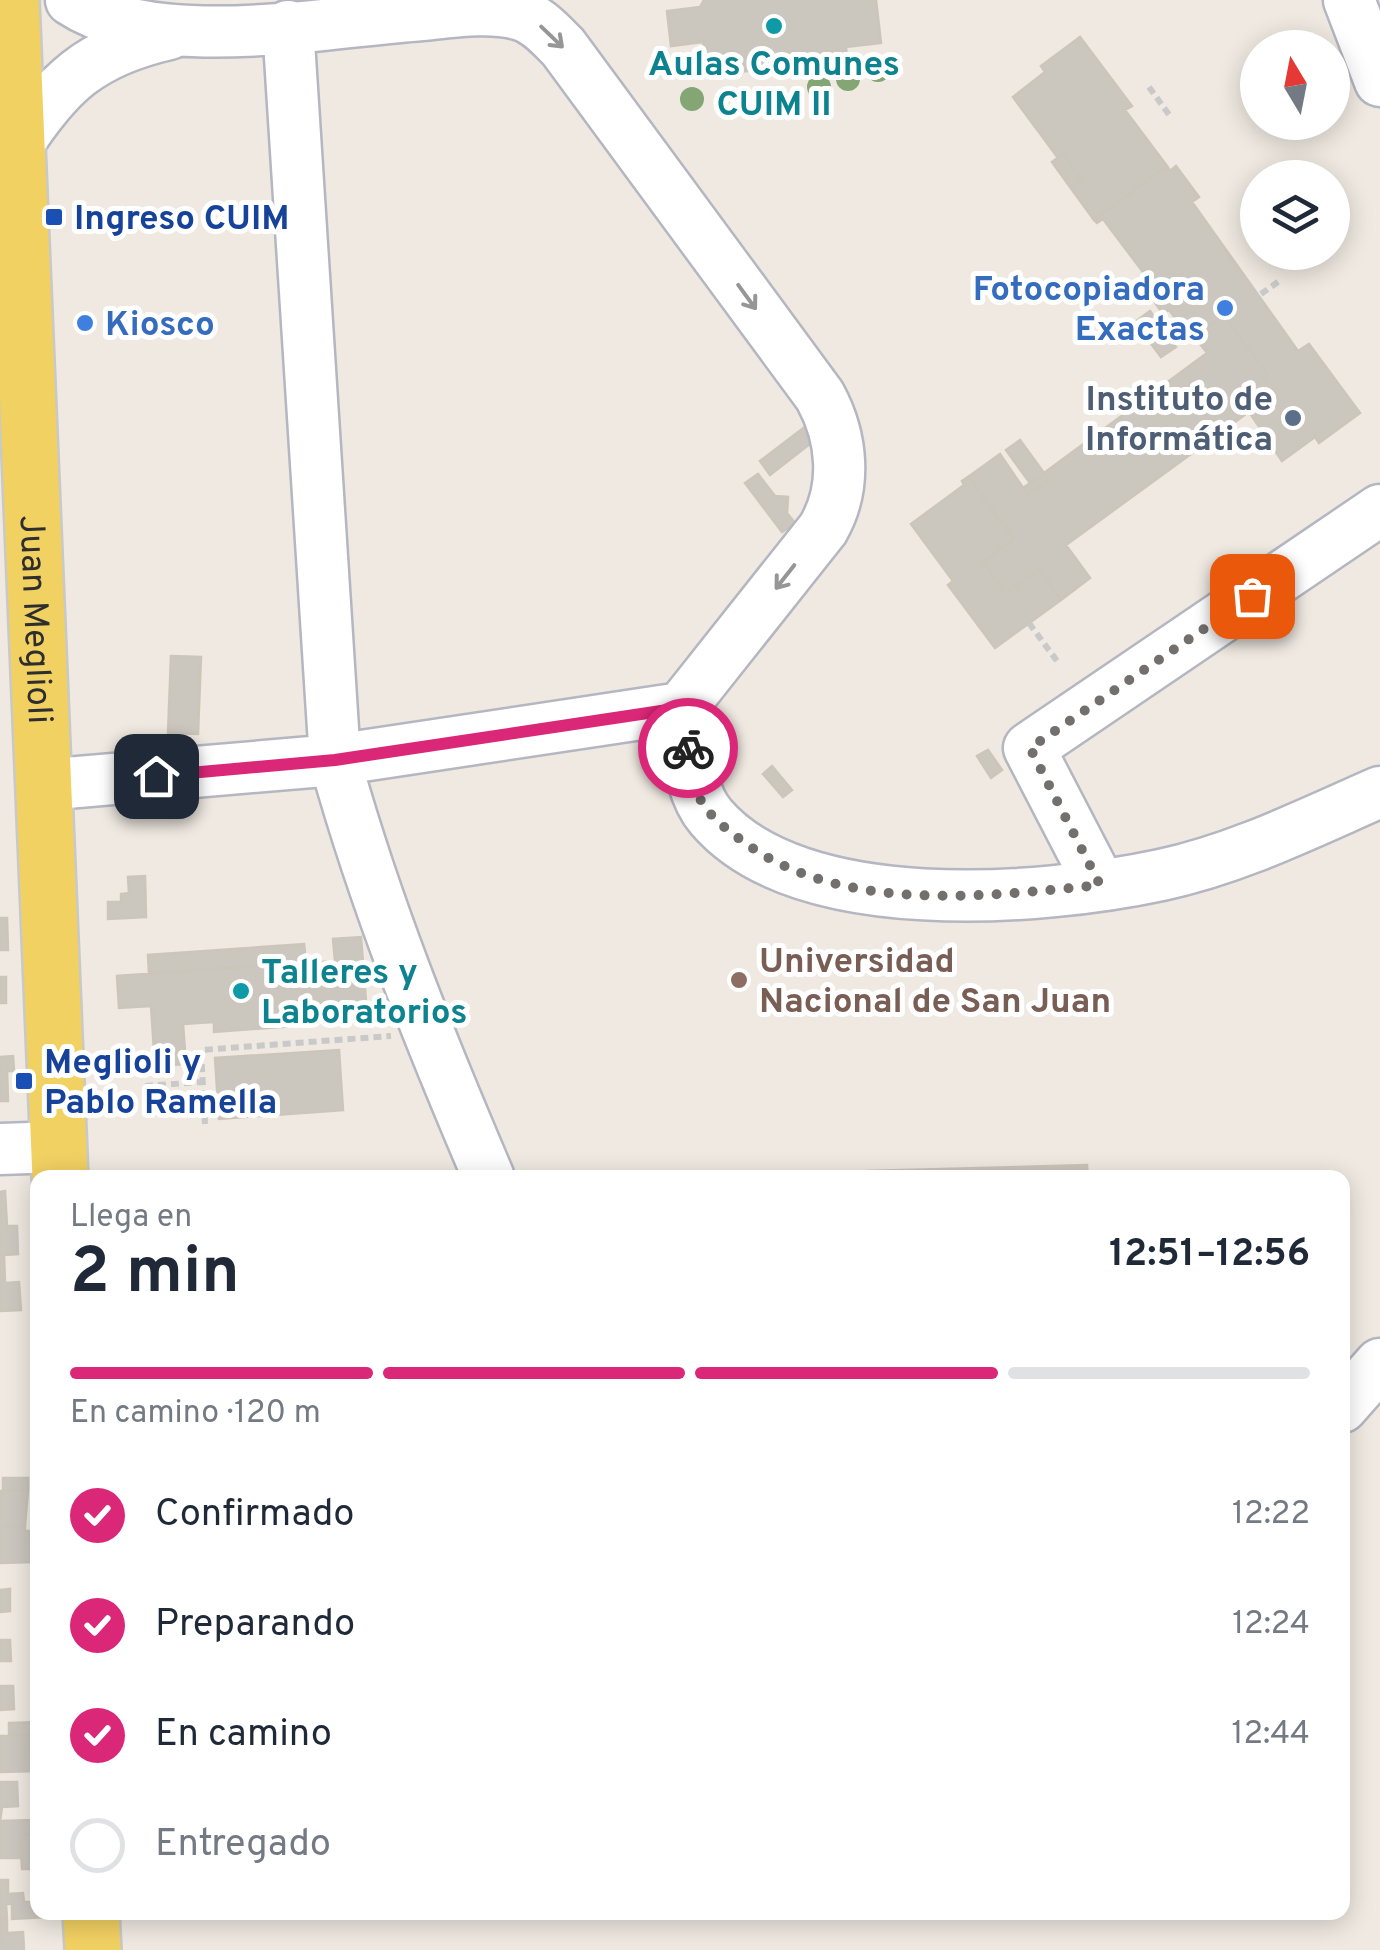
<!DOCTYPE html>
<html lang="es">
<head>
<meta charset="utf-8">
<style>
	:root { --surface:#fff; --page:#f6f6f7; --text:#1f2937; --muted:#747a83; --line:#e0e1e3; --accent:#db2777 }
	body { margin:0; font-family:Overpass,sans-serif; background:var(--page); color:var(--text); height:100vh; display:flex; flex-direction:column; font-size:38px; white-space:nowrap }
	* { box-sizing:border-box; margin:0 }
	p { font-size:32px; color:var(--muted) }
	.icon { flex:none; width:55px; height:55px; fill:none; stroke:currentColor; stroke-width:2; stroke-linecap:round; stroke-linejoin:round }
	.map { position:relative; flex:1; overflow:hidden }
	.panel { position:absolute; left:30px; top:1170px; width:1320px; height:750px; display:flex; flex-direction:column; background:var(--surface); border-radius:20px; box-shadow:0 5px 25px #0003 }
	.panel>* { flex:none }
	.needle { width:65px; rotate:350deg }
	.buttons { position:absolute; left:1240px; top:30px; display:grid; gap:20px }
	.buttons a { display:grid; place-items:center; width:110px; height:110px; border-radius:50%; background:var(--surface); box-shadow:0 5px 25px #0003; font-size:50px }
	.pin { position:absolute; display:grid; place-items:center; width:85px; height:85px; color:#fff; margin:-42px; border-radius:20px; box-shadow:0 5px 15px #0006 }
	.courier { position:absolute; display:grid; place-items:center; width:100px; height:100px; margin:-50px; border:8px solid #db2777; border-radius:50%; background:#fff; color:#222; box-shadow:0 2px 12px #0007 }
	.head em { font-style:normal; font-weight:700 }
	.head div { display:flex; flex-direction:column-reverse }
	.head { display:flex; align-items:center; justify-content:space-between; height:170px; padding:0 40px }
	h1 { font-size:65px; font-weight:700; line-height:75px }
	.bar { display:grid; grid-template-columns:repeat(4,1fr); gap:15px 10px; align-content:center; height:120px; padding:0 40px }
	.bar i { height:12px; border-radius:8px; background:var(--line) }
	.bar .on { background:var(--accent) }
	.bar p { grid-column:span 4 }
	ol { padding:0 40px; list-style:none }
	li { display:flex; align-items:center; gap:30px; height:110px }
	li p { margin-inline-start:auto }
	li .icon { padding:10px; border-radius:50%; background:var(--accent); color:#fff; stroke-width:4 }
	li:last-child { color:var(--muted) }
	li i { width:55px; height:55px; border:5px solid var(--line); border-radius:50% }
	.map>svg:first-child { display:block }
	.building { fill:#cbc7bf; stroke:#cbc5ba; stroke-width:2.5 }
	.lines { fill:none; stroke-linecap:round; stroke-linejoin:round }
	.minor-casing { stroke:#b4b7c1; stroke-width:55 }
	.major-casing { stroke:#c9c9c9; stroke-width:60 }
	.path { stroke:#c9c9c9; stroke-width:6; stroke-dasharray:8 5; stroke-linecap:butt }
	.minor { stroke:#fff; stroke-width:50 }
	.major { stroke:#f2d163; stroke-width:55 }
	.tree { fill:#84a574 }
	.oneway { stroke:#969696 }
	.done { stroke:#726f6d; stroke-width:10; stroke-dasharray:0 18 }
	.route { stroke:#db2777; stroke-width:12 }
	.culture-dot { fill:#0f9aa8; stroke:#fff; stroke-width:4 }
	.transit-dot { fill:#1a4fb4; stroke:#fff; stroke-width:4 }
	.shop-dot { fill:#3f7fe0; stroke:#fff; stroke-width:4 }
	.service-dot { fill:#5c6f8a; stroke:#fff; stroke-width:4 }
	.education-dot { fill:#8d6e63; stroke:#fff; stroke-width:4 }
	.labels { text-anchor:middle; stroke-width:10; stroke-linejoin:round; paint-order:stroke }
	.culture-label { font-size:35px; font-weight:bold; fill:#0d838f; stroke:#fff }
	.transit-label { font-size:35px; font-weight:bold; fill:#164399; stroke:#fff; text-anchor:start }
	.shop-label { font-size:35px; font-weight:bold; fill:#366cbe; stroke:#fff; text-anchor:end }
	.service-label { font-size:35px; font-weight:bold; fill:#4e5e75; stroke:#fff; text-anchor:end }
	.street-label { font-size:35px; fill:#2e2e2e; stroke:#fff }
	.education-label { font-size:35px; font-weight:bold; fill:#785e54; stroke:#fff; text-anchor:start }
</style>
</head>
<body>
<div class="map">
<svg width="1380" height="1950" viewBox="0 0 1380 1950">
	<rect width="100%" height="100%" fill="#efe9e1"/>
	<path class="building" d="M704,0H876L881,43L846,47L847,60L711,75L708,48L704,49L703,42L671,46L667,11L700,7Z
		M1080,37L1132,106L1125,110L1167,166L1094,220L1070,187L1081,179L1063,154L1058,158L1013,97L1045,72L1041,66Z
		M1063,154L1081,179L1070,187L1052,162Z
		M1167,166L1170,171L1176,166L1199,197L1192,202L1298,351L1309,344L1360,413L1319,443L1315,437L1282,461L1239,397L1268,375L1224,315L1191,339L1169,310L1163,314L1151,297L1158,292L1103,219L1097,223L1094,220Z
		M1150,311L1176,347L1161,357L1135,322Z
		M1224,315L1268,375L1239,397L1250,411L1066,545L1090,578L1061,600L1039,569L1006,593L983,562L1014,539L968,477L1000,454L1028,495L1049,480L1044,473L1207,353L1194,336Z
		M810,423L820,436L770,475L760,461Z
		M1020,440L1044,473L1030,483L1006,450Z
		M1044,473L1049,480L1028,495L1023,488Z
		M758,474L775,496L788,497L787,513L795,523L782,532L745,483Z
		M968,477L1014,539L983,562L1006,593L1039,569L1061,600L995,648L948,585L953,581L911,524L964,485L962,481Z
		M171,656L201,657L198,734L168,733Z
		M988,750L1002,770L991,778L977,756Z
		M772,766L792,790L783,797L763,774Z
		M145,876L146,917L108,919V902H121V894L129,893L128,877Z
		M0,918H7L8,950H0Z
		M361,937L367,1014L338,1016L337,1008L306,1010L307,1025L214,1032V1022L183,1024L186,1064L155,1066L151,1006L119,1008L117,976L335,961L333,939Z
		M304,944L306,962L149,973L148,955Z
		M0,977H6V1003H0Z
		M339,1050L343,1110L219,1119L215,1058Z
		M13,1056L14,1071H7L8,1101H0V1057Z
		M1087,1165L1088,1178H867V1171Z
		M5,1191L7,1226H17L18,1254L4,1255L5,1283L19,1282L21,1310L0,1311V1192Z
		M3,1478H28V1490L3,1491Z
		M28,1490L25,1526L0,1527V1491Z
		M25,1526V1531H30L32,1562L0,1563V1527Z
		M10,1589V1611L0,1612V1590Z
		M0,1640H10L11,1661H0Z
		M0,1686H13L14,1709L0,1710Z
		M9,1723L38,1722V1724L30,1735L9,1736Z
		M30,1735L29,1755L38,1759V1771L0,1772V1736Z
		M0,1782H17L18,1806L2,1807L0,1821Z
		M38,1819V1869H22L20,1835L32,1834V1820Z
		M32,1820V1834L20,1835L21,1858H0V1821Z
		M0,1880H8V1894L23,1893L24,1902H38V1912H47V1917L12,1919V1904H6L7,1919H0Z
		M0,1919H7V1933L23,1932L24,1950H0Z"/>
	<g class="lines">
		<defs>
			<path id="minor" d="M1349,0L1380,81
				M288,26L335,760C375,904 430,1040 489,1178
				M15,149C58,82 90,52 169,34
				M681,708C688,743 687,789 711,817C799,920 1040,901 1161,875C1237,859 1309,823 1380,792
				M43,785L335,760L681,708L823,529C847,488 843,438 820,396L563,47C551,35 538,20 521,15C493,6 452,12 422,15C324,22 155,56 71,0
				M1100,885L1029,748L1380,510
				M0,1149L59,1147
				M1342,1407L1380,1364"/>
			<g id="major">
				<path id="s1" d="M11,0L60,1178"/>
				<path d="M91,1912L93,1950"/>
			</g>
		</defs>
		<use href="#minor" class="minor-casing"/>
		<use href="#major" class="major-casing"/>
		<path class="path" d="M1149,87L1170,116
			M1261,294L1282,279
			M1029,623L1057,661
			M145,1086L202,1082
			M205,1124L201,1050L391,1036"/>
		<use href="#minor" class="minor"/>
		<use href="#major" class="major"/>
	</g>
	<g class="tree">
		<circle cx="878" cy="70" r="12"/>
		<circle cx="848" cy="79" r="12"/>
		<circle cx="819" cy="87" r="12"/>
		<circle cx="692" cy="99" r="12"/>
	</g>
	<defs><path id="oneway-shaft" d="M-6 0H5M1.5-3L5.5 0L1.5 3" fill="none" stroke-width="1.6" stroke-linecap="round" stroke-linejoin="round" transform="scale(2.5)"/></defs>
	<g class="oneway">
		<use href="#oneway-shaft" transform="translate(552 37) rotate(44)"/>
		<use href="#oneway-shaft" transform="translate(747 297) rotate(54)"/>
		<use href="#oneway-shaft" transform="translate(785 577) rotate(128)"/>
	</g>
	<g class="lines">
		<path class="done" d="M688,748C690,760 690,774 694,785C702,809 718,823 737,837C836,915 982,897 1100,885L1030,748L1252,596"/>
		<path class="route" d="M156,776L335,760L681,708L688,748"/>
	</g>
	<g class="culture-dot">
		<circle cx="774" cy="26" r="10"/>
		<circle cx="241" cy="991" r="10"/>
	</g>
	<g class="transit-dot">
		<rect x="44" y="207" width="20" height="20" rx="5"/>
		<rect x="14" y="1071" width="20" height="20" rx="5"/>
	</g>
	<g class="shop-dot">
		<circle cx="1225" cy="308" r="10"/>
		<circle cx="85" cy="323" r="10"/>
	</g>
	<circle class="service-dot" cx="1293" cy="418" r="10"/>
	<circle class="education-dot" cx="739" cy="980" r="10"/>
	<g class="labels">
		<g class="culture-label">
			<text x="774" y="75">Aulas Comunes<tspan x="774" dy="40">CUIM II</tspan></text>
			<text x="261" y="983" text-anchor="start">Talleres y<tspan x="261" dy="40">Laboratorios</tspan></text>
		</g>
		<g class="transit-label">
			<text x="74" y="229">Ingreso CUIM</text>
			<text x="44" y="1073">Meglioli y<tspan x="44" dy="40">Pablo Ramella</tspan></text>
		</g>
		<g class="shop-label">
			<text x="1205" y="300">Fotocopiadora<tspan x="1205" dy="40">Exactas</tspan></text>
			<text x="105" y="335" text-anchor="start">Kiosco</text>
		</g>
		<g class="service-label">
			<text x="1273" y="410">Instituto de<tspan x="1273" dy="40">Informática</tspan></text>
		</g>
		<g class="street-label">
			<text dy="12" stroke="none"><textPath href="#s1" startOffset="620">Juan Meglioli</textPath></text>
		</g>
		<g class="education-label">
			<text x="759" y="972">Universidad<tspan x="759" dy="40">Nacional de San Juan</tspan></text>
		</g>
	</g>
</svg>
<div class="buttons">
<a><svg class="needle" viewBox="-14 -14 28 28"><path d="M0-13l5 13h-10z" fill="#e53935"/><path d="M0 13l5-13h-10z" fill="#747a83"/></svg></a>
<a><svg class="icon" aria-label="layers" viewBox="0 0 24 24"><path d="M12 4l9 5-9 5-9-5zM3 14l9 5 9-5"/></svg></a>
</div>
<div class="pin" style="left:1252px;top:596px;background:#ea580c"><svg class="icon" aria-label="bag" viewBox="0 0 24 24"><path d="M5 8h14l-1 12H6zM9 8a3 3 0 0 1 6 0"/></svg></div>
<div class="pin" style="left:156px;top:776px;background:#1f2937"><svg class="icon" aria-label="home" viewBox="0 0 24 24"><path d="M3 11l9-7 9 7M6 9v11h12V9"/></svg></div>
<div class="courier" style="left:688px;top:748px"><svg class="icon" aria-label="bike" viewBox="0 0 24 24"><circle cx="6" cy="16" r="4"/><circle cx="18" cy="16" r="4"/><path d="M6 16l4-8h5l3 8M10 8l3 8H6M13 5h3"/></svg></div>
<section class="panel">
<div class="head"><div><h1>2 min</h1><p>Llega en</p></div><em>12:51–12:56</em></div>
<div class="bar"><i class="on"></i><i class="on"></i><i class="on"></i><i></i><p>En camino · 120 m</p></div>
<ol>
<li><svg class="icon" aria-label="check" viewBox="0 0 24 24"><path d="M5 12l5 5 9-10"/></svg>Confirmado<p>12:22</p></li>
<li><svg class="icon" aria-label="check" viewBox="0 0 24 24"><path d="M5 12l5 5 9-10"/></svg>Preparando<p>12:24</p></li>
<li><svg class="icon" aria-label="check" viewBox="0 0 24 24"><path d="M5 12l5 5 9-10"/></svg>En camino<p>12:44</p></li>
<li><i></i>Entregado</li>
</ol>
</section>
</div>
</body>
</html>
